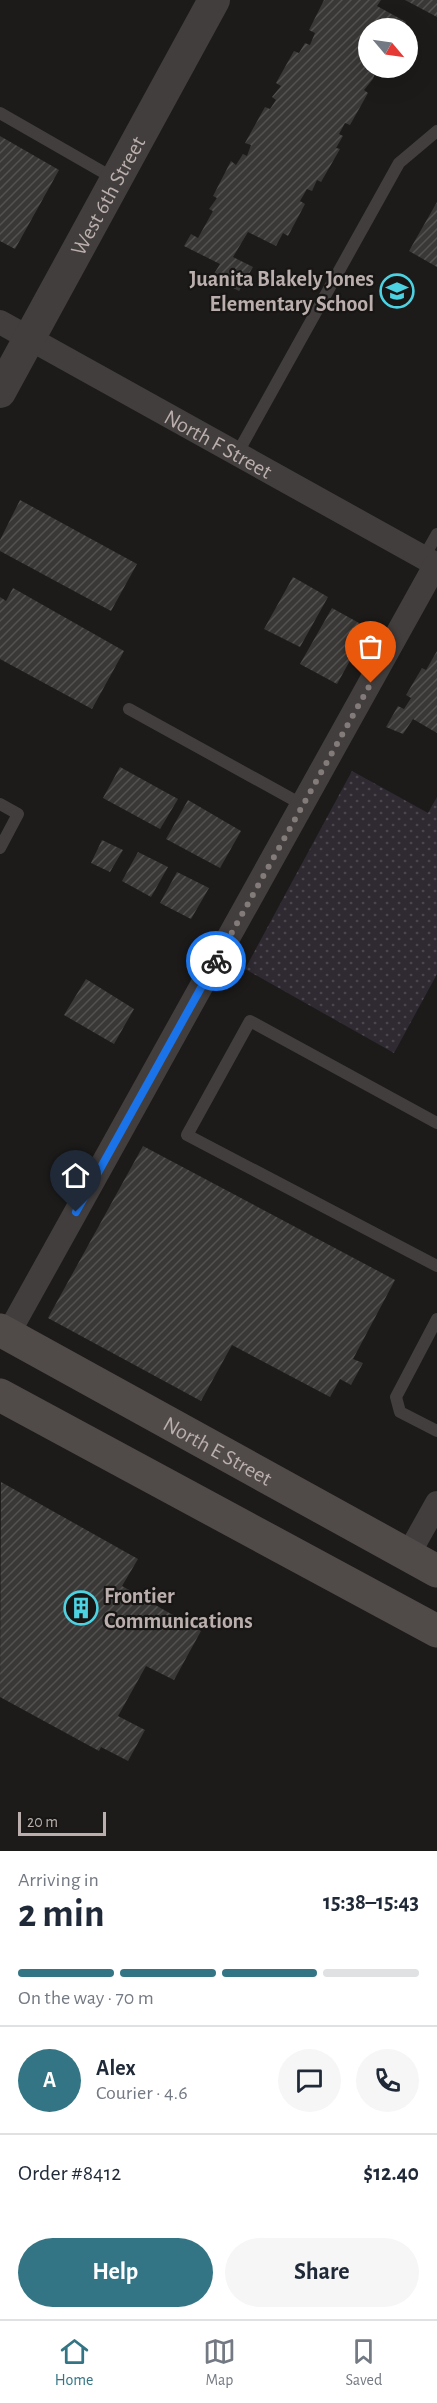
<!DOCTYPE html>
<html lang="en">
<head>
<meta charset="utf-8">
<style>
	:root { --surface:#fff; --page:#f6f6f7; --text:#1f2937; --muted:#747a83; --line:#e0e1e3; --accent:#337584 }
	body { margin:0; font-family:"Alegreya Sans",sans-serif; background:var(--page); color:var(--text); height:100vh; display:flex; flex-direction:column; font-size:22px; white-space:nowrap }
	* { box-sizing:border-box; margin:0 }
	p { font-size:20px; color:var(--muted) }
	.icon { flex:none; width:33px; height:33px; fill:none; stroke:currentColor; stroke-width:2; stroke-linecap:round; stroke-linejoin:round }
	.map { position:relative; height:1851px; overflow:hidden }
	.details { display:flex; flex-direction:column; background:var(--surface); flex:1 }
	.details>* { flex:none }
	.needle { width:39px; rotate:119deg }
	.buttons { position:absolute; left:358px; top:18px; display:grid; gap:12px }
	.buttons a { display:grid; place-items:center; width:60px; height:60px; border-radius:50%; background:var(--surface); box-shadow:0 6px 24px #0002; font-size:30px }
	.scale { position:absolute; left:18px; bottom:15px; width:88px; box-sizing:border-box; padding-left:6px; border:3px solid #baafad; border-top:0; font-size:16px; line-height:21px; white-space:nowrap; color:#baafad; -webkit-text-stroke:4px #171615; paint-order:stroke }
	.pin { position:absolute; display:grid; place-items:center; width:51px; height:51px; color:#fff; margin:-62px -26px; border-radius:50% 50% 50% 0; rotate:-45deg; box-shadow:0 0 6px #0007 }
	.pin .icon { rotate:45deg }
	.courier { position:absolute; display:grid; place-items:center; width:60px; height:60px; margin:-30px; border:4px solid #1a73e8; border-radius:50%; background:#fff; color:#222; box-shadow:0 2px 8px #0007 }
	.summary em { font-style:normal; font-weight:600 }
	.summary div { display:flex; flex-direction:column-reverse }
	.summary { display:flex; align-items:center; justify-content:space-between; height:102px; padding:0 18px }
	h1 { font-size:39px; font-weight:600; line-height:45px }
	.bar { display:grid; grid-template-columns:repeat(4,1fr); gap:9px 6px; align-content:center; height:72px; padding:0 18px }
	.bar i { height:8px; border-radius:4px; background:var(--line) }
	.bar .selected { background:var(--accent) }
	.bar p { grid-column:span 4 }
	.line { display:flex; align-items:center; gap:15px; padding:0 18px; border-top:2px solid var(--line) }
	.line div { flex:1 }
	.round { display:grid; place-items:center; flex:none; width:63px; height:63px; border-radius:32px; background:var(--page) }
	.cta { display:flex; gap:12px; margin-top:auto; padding:12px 18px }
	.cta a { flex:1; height:69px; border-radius:36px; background:var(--accent); color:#fff; font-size:24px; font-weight:600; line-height:69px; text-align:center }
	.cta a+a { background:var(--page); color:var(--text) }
	.menu { display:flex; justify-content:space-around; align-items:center; height:84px; border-top:2px solid var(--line); background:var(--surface); font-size:16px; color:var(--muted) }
	.menu a { display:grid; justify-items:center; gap:3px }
	.menu .selected { color:var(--accent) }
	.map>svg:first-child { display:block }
	.grass { fill:url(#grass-dots) }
	.building { fill:url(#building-hatch) }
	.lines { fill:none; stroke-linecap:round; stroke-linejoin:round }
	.service { stroke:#423e3d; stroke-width:12 }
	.minor { stroke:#423e3d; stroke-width:24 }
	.tertiary { stroke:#423e3d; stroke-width:32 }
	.secondary { stroke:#504b49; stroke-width:33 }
	.done { stroke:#837b7a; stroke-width:6; stroke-dasharray:0 10.8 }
	.route { stroke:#1a73e8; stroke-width:8 }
	.labels { text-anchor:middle; stroke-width:4.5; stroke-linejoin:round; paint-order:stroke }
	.street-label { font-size:22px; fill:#baafad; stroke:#171615 }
	.poi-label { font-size:22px; font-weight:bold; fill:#baafad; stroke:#171615; text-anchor:end }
</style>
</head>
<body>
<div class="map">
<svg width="437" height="1851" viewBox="0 0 437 1851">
	<defs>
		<pattern id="grass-dots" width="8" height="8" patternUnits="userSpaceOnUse" patternTransform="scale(1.5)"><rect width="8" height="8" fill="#2f2a32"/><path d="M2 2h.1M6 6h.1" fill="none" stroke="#4b464d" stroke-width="1.8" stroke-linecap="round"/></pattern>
		<pattern id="building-hatch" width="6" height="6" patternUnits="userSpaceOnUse" patternTransform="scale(1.5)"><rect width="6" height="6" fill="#3a3837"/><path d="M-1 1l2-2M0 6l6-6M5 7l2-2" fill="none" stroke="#545251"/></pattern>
	</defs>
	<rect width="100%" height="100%" fill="#1c1b1a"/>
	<path class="grass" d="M352,771L428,813L437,797V974L394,1053L245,969Z"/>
	<path class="building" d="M324,0H381L377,6L406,22L402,28H369V68H383L382,70L377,68L373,79L364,90L368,93L350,125L345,123L339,134L343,136L336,148L340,149L321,182L317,180L312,191L307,189L300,201L305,204L288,236L283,233L276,246L248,232L233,257L253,267L239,291L212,277L220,264L184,246L191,234L198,238L213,211L209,209L217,198L213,196L231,161L236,165L243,154L247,156L251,145L245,143L265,107L270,109L276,100L272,97L281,86L276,83L294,51L299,53L305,43L310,45L315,33L309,30Z
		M405,0H437V17Z
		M0,136L59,170L15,249L0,241Z
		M437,202V267L409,251Z
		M20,500L137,564L111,611L0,551V540Z
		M293,577L328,597L300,647L264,629Z
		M13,588L124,651L92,709L0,659V597L6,601Z
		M332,608L368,628L337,684L300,664Z
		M437,651V733L413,719L403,734L386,727L398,706L404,709L411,698L406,695L422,668L426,670Z
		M120,767L178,799L160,829L103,798Z
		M188,800L241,831L220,868L166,839Z
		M102,840L123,850L110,872L91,863Z
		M138,852L168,867L151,897L122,881Z
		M177,872L209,888L191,919L160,903Z
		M86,979L134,1009L114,1044L64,1015Z
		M143,1146L395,1280L353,1359L363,1363L351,1385L340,1379L330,1397L232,1345L201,1401L48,1318Z
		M1,1482L138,1559L122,1586L201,1631L174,1680L146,1666L118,1716L145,1730L128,1761L101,1747L99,1751L0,1697Z"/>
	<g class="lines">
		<path class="service" d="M0,113L115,179
			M237,454L399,163L437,131
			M424,557L437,534
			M129,709L303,805
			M0,804L18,814L0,848
			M437,1123L250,1021L187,1135L437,1266
			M437,1319L396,1397L400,1412L437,1431"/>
		<g class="minor">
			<path id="s1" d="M0,322L437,565"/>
			<path d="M8,1334L436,564"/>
			<path d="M408,1555L437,1503"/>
		</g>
		<path class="tertiary" id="s2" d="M0,392L214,0"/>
		<g class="secondary">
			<path id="s3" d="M0,1330L437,1571"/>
			<path d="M0,1395L437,1631"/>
		</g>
	</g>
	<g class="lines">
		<path class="done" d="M216,961L371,683"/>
		<path class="route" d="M76,1212L216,961"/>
	</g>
	<defs>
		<symbol id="school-ring" viewBox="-11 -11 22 22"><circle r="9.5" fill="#171615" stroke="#4cd2e1" stroke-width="1.5"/><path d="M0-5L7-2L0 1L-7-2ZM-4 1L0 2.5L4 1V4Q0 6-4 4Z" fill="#4cd2e1"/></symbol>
		<symbol id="building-ring" viewBox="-11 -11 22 22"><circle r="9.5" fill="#171615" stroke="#4cd2e1" stroke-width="1.5"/><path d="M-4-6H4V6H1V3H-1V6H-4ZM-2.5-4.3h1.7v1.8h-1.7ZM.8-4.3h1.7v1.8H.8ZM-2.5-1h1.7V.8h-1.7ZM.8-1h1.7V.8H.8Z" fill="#4cd2e1"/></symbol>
	</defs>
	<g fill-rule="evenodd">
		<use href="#school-ring" x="378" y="272" width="38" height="38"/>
		<use href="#building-ring" x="62" y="1589" width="38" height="38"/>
	</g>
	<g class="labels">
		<g class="street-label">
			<text dy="8" stroke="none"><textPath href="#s2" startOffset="224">West 6th Street</textPath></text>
			<text dy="8" stroke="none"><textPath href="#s1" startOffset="250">North F Street</textPath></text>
			<text dy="8" stroke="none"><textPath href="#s3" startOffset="249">North E Street</textPath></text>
		</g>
		<g class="poi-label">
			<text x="374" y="286">Juanita Blakely Jones<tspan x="374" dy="25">Elementary School</tspan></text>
			<text x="104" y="1603" text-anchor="start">Frontier<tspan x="104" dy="25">Communications</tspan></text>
		</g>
	</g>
</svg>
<div class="buttons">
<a><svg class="needle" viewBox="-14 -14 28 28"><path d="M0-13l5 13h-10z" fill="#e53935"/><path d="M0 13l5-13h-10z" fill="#747a83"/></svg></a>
</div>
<div class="scale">20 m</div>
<div class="pin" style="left:371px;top:683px;background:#ea580c"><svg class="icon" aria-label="bag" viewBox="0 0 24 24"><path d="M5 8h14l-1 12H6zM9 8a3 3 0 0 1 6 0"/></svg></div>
<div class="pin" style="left:76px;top:1212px;background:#1f2937"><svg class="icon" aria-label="home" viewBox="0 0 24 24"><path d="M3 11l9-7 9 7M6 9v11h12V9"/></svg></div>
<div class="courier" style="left:216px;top:961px"><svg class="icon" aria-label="bike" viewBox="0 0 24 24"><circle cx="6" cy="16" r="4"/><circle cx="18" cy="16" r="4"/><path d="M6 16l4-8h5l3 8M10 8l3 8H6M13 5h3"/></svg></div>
</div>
<section class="details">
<div class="summary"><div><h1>2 min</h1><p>Arriving in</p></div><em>15:38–15:43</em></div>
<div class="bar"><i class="selected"></i><i class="selected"></i><i class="selected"></i><i></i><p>On the way · 70 m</p></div>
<div class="line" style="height:108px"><b class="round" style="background:var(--accent);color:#fff">A</b><div><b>Alex</b><p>Courier · 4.6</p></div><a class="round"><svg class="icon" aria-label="chat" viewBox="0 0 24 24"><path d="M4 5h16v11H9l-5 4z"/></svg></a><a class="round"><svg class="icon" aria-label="phone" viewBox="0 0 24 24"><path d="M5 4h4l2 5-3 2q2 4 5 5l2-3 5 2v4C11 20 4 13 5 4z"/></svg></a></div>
<div class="line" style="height:78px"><div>Order #8412</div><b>$12.40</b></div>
<div class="cta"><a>Help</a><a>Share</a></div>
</section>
<nav class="menu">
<a class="selected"><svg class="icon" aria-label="home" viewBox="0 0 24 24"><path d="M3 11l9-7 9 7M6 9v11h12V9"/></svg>Home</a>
<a><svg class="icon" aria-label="map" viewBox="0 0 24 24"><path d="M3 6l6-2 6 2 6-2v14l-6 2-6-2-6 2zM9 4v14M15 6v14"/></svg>Map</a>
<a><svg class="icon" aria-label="saved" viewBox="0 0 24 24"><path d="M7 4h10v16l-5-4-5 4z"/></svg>Saved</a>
</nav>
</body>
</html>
